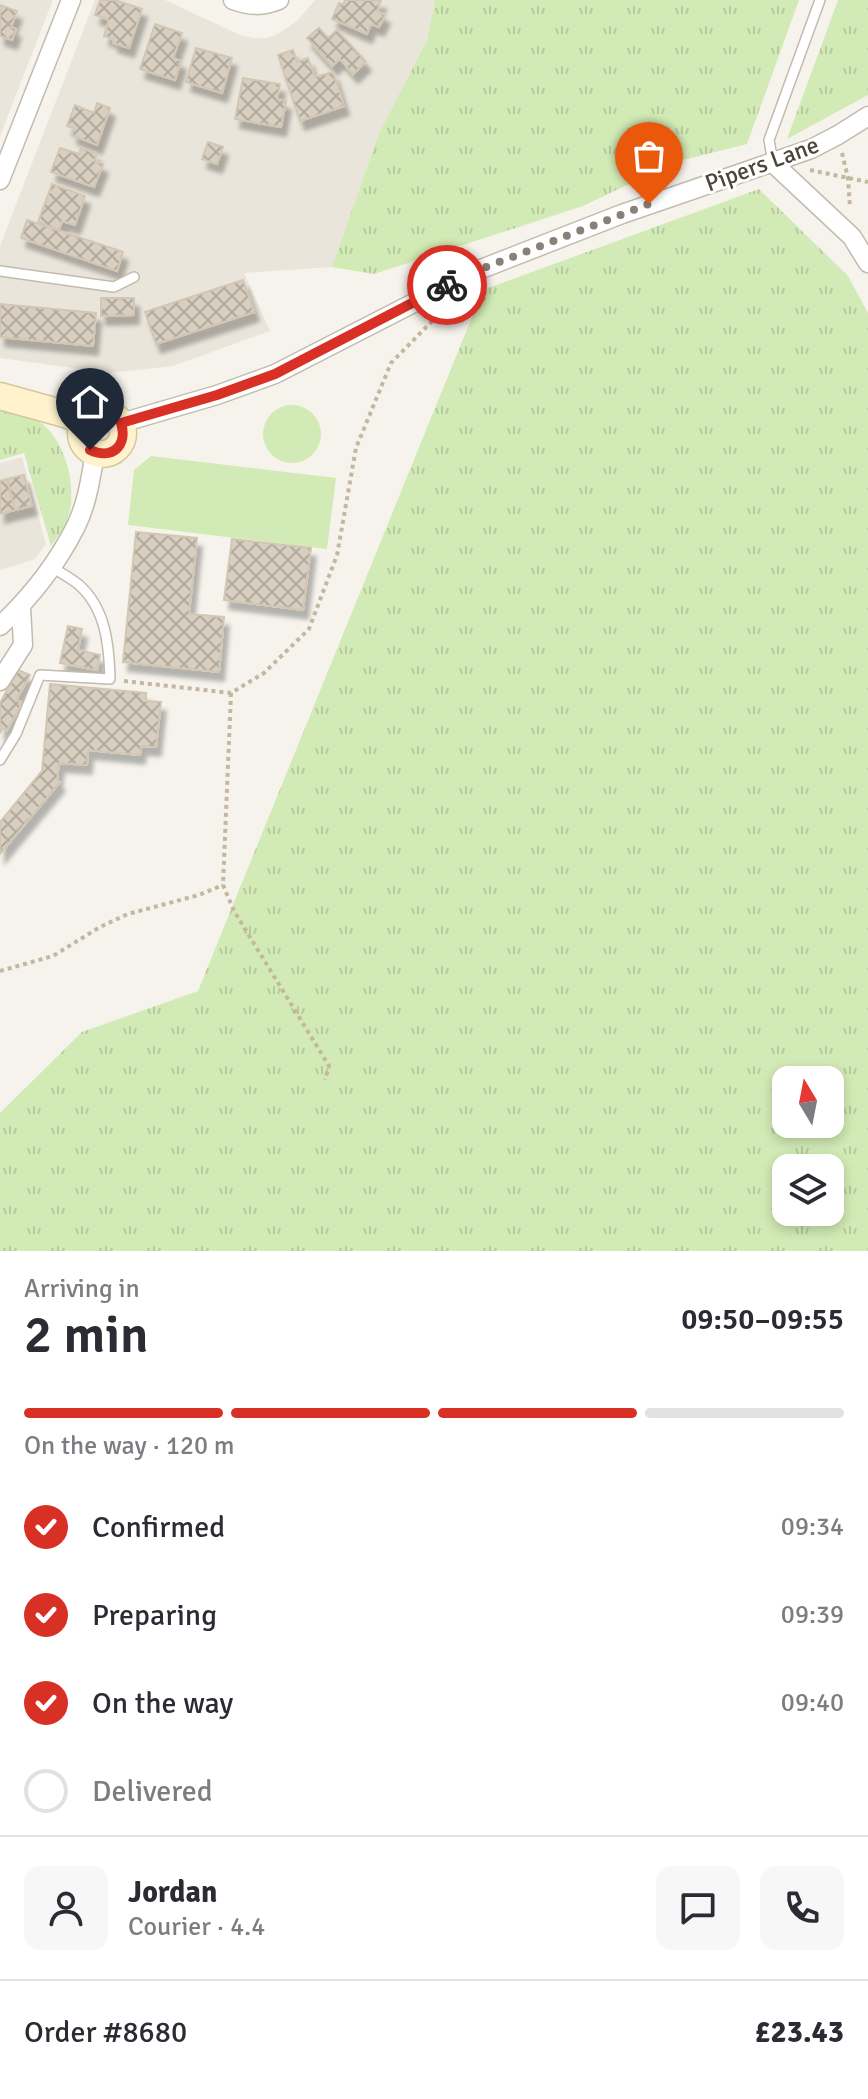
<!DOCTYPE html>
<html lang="en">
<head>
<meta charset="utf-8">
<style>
	:root { --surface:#fff; --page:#f7f7f7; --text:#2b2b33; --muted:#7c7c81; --line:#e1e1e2; --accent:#d93025 }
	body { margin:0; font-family:Signika,sans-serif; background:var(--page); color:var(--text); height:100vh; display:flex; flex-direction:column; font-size:30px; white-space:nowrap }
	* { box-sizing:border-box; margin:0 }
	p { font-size:26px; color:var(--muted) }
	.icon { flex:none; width:44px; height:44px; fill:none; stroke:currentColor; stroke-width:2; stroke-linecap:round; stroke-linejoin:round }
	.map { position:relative; height:1251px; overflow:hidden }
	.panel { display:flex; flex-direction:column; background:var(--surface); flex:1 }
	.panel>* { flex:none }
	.needle { width:52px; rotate:350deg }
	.buttons { position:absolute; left:772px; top:1066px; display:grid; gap:16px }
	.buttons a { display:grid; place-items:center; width:72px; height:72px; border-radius:16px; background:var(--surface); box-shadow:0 4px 12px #0003; font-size:40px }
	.pin { position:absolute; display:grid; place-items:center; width:68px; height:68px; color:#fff; margin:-82px -34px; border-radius:50% 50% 50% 0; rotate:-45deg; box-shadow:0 0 8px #0007 }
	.pin .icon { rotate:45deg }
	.courier { position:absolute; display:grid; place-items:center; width:80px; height:80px; margin:-40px; border:6px solid #d93025; border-radius:50%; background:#fff; color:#222; box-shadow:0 2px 10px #0007 }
	.headline em { font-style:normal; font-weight:600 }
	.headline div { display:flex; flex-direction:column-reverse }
	.headline { display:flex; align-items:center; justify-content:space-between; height:136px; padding:0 24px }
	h1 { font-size:52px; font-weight:600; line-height:60px }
	.bar { display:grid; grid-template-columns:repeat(4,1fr); gap:12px 8px; align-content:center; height:96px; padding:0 24px }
	.bar i { height:10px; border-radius:6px; background:var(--line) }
	.bar .selected { background:var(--accent) }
	.bar p { grid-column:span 4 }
	.line { display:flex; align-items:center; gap:20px; padding:0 24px; border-top:2px solid var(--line) }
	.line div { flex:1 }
	.round { display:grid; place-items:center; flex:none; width:84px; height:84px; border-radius:16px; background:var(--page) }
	ol { padding:0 24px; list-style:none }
	li { display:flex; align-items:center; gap:24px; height:88px }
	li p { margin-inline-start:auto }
	li .icon { padding:8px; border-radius:50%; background:var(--accent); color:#fff; stroke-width:4 }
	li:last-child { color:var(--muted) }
	li i { width:44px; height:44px; border:4px solid var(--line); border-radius:50% }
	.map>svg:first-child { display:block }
	.residential { fill:#eae5da }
	.grass { fill:url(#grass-tufts); fill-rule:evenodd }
	.pitch { fill:#d2eab5 }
	.building { fill:url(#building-cross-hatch); stroke:#d3c7b4; stroke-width:2; filter:url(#shadow) }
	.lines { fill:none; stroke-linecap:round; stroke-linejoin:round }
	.lane-casing { stroke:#c2bbae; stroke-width:12 }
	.street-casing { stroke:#c2bbae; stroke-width:21 }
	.secondary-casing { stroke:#d6c79b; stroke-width:29 }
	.path { stroke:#c4b79f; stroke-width:4; stroke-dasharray:4 4; stroke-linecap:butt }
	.lane { stroke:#fff; stroke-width:9 }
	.street { stroke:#fff; stroke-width:18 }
	.secondary { stroke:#fff3cd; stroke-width:26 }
	.done { stroke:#878178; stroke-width:8; stroke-dasharray:0 14.4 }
	.route { stroke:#d93025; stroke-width:10 }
	.labels { text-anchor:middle; stroke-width:6; stroke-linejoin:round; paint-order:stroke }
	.street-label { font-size:24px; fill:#4b4439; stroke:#fff }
</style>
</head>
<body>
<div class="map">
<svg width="868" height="1251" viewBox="0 0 868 1251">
	<defs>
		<pattern id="grass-tufts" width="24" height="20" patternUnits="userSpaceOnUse" patternTransform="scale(2)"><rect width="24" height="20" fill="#d2eab5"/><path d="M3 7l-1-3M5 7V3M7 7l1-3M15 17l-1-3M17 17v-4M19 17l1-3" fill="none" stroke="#b6ca9c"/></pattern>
		<pattern id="building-cross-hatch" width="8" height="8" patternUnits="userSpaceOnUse" patternTransform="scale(2)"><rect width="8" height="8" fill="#d8cfc1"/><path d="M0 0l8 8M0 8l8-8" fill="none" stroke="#b1aa9e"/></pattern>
		<filter id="shadow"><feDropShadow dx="5" dy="9" stdDeviation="2" flood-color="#0004"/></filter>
	</defs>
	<rect width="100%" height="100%" fill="#f6f3ec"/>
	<path class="residential" d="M0,0H53L0,136Z
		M95,0H165L242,36L254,38H267L278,34L298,20L315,0H435L427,40L379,133L332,267L244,273L270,331L173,366L109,373L0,358V246Z
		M22,457L46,544L35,559L0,570V463Z"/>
	<path class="grass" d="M435,0H799L747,144L675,162L583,206L374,274L332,267L379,133L427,40Z
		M838,0H868V95L787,139Z
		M759,189L848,276L868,313V1251H0V1113L82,1032L198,991L483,290ZM786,1080H830V1124H786ZM786,1168H830V1212H786Z
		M0,408C14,411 29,414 41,423C65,440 77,486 69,514C66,526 58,536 51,546L24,453L0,460Z"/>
	<path class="pitch" d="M263 434a29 29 0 1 1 58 0a29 29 0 1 1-58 0Z
		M151,456L336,478L327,549L128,525L134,470Z"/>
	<path class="building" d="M100,0H115L142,9L129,48L113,43L114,39L104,36L109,20L95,15Z
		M345,0H381L377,11L385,15L379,27L371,24L367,34L332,19L339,3L343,5Z
		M0,5L17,11L11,27L16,29L12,40L0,36Z
		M155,24L182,33L173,58L181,61L175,80L140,69Z
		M319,28L328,38L337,30L366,62L353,74L340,59L332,66L307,38Z
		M196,48L232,58L222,93L186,82Z
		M293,50L297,62L308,58L315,77L333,72L344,106L300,121L278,55Z
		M243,78L280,84L277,99L286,101L281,127L235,119Z
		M97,103L110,108L97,145L72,135L74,128L67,126L75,105L94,113Z
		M208,142L223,147L217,164L202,159Z
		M60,148L79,154L81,148L97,154L94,161L103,164L94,187L51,172Z
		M52,184L85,196L75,225L62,221L59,230L38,222Z
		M27,220L123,252L117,271L21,238Z
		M243,280L254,312L156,344L145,312Z
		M101,298H134V315L101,316Z
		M0,304L96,313L93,346L0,337Z
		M24,475L32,506L15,510L7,479Z
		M7,479L15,510L0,514V481Z
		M136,532L197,538L189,614L224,617L219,672L123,662Z
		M232,539L311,548L303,610L224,600Z
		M68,626L82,629L78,650L100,655L97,670L60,663Z
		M18,670L30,675L16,700L22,703L7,730L3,728L0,733V703Z
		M50,684L146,693V701L161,702L156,747L141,746L140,755L88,750L87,765L59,763L57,780L60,782L0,854V822L42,771Z"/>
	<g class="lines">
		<defs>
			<path id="lane" d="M773,163L769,140L820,0
				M0,271L114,287L134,277
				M0,760L16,734L40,675L110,679C109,645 106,608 78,584C70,578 60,572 51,567"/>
			<path id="street" d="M233,0C249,6 262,7 279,0
				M773,163L852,237L868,263
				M0,180L71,0
				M121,423L217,395L275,374L476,271L622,214L811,149L838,135L868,116
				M0,626C31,597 57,564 76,526C87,504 91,477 95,453
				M0,681L23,645L21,607"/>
			<path id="secondary" d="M0,396L65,414L85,422
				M81 433a21 21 0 1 1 42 0a21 21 0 1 1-42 0Z"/>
		</defs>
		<use href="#lane" class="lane-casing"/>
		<use href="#street" class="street-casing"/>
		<use href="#secondary" class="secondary-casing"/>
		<path class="path" d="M842,153L848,178L850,207
			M810,170L868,182
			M475,294L487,301
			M124,681L231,693L264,673L309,629L337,555L356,448L391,363L440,313
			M231,693L223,885L234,911L329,1066L325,1080
			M0,971L53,956L100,927L128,914L199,895L223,885"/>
		<use href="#lane" class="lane"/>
		<use href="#street" class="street"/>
		<use href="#secondary" class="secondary"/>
	</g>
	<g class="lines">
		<path class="done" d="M447,285L476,271L649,204"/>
		<path class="route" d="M90,450C112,460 128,446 121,423L217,395L275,374L447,285"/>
	</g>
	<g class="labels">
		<g class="street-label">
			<text transform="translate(762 164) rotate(-20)" y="8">Pipers Lane</text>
		</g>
	</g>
</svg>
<div class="buttons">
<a><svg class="needle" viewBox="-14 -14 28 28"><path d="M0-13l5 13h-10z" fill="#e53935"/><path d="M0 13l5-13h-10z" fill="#7c7c81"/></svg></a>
<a><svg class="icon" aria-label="layers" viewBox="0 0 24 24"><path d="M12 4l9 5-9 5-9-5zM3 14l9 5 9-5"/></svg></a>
</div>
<div class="pin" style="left:649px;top:204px;background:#ea580c"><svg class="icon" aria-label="bag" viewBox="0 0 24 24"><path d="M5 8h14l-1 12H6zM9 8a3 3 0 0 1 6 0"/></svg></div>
<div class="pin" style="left:90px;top:450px;background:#1f2937"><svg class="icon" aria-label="home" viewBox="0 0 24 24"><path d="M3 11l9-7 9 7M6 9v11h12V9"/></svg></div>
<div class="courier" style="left:447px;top:285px"><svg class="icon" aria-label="bike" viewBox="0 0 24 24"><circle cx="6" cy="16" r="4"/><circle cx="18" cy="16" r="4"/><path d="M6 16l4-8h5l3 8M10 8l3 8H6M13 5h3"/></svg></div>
</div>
<section class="panel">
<div class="headline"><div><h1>2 min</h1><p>Arriving in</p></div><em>09:50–09:55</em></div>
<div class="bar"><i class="selected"></i><i class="selected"></i><i class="selected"></i><i></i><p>On the way · 120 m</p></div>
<ol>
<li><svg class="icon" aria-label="check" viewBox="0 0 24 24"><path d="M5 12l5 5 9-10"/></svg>Confirmed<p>09:34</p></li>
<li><svg class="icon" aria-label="check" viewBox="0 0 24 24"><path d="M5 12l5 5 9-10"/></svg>Preparing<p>09:39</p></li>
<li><svg class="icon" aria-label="check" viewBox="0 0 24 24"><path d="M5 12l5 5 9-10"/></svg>On the way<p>09:40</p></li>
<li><i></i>Delivered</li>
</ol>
<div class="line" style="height:144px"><a class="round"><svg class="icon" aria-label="person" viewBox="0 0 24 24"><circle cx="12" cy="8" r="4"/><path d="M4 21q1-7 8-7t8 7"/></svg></a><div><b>Jordan</b><p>Courier · 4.4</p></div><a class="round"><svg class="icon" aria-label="chat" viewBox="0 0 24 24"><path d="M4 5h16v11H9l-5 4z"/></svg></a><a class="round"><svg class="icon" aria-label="phone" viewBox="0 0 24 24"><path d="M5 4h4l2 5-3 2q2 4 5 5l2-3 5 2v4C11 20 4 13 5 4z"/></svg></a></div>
<div class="line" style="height:104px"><div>Order #8680</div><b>£23.43</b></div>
</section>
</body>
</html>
